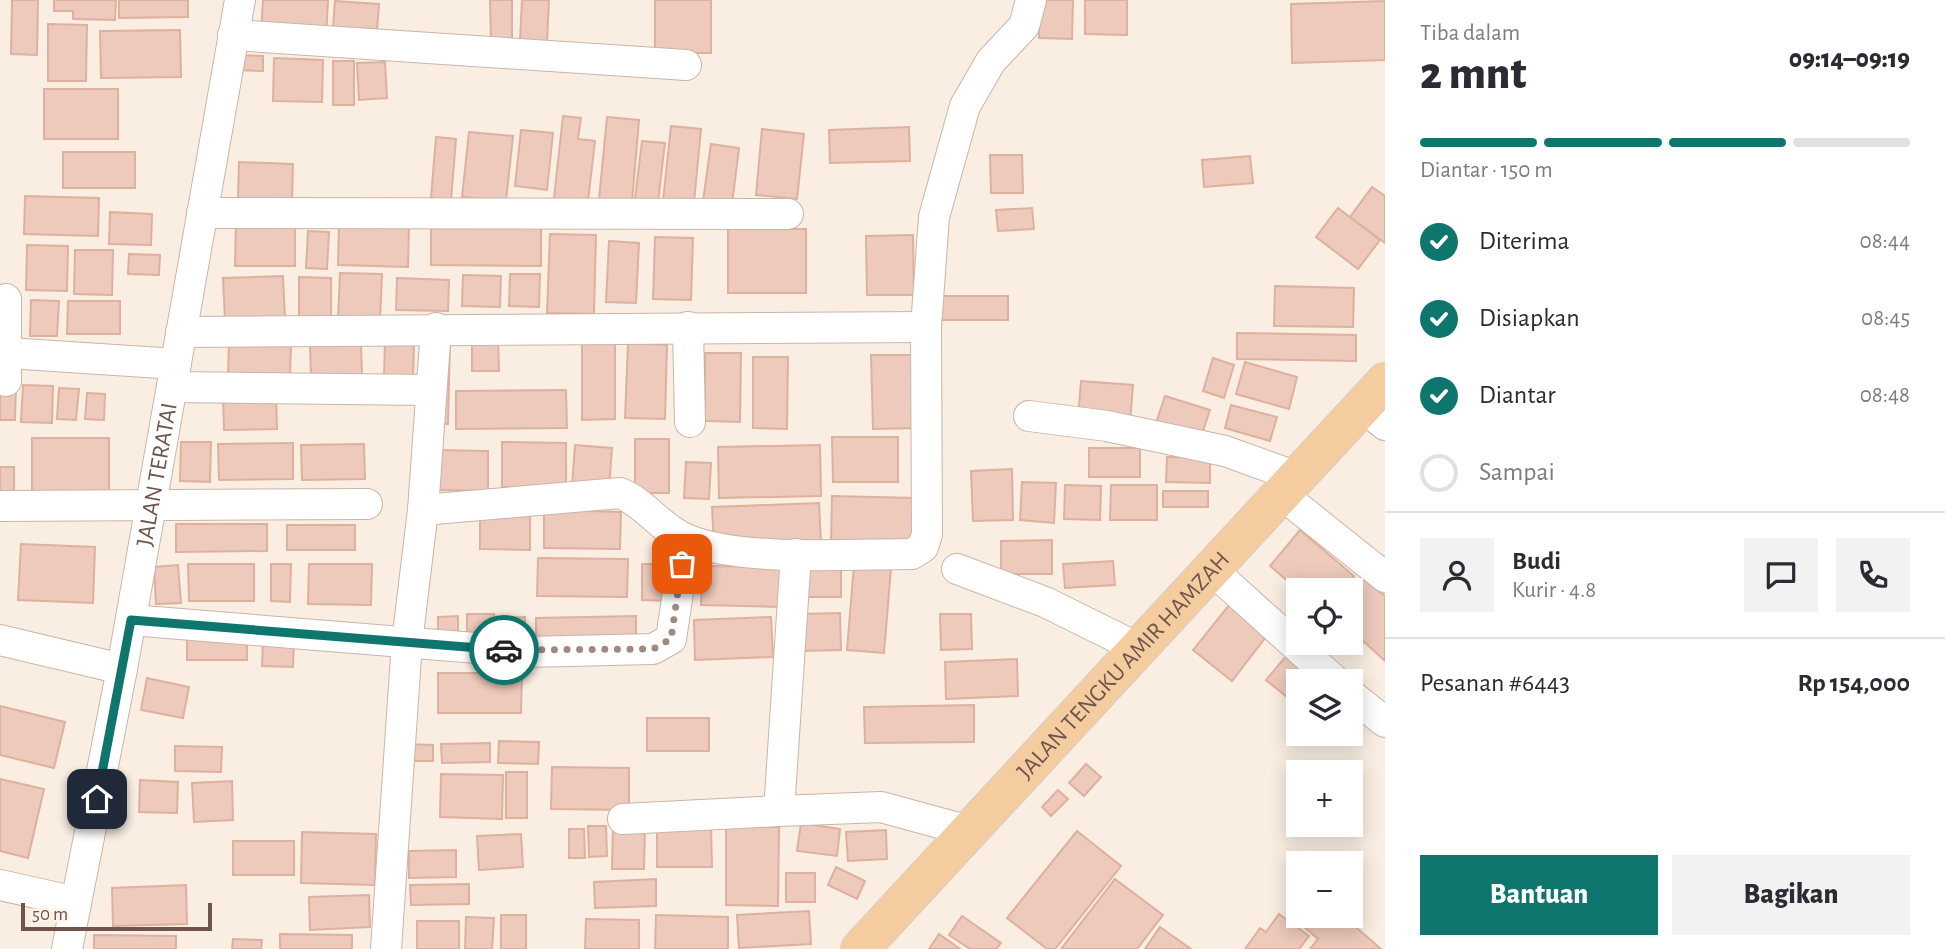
<!DOCTYPE html>
<html lang="id">
<head>
<meta charset="utf-8">
<style>
	:root { --surface:#fff; --page:#f2f2f3; --text:#2b2b33; --muted:#7c7c81; --line:#e1e1e2; --accent:#0f766e }
	body { margin:0; font-family:"Alegreya Sans",sans-serif; background:var(--page); color:var(--text); height:100vh; display:flex; flex-direction:column; font-size:26px; white-space:nowrap }
	* { box-sizing:border-box; margin:0 }
	p { font-size:23px; color:var(--muted) }
	.icon { flex:none; width:38px; height:38px; fill:none; stroke:currentColor; stroke-width:2; stroke-linecap:round; stroke-linejoin:round }
	.map { position:relative; flex:1; overflow:hidden }
	.drawer { display:flex; flex-direction:column; background:var(--surface); width:560px }
	.drawer>* { flex:none }
	.fabs { position:absolute; left:1286px; top:578px; display:grid; gap:14px }
	.fabs a { display:grid; place-items:center; width:77px; height:77px; border-radius:0px; background:var(--surface); box-shadow:0 4px 18px #0003; font-size:35px }
	.scale { position:absolute; left:21px; bottom:18px; width:191px; box-sizing:border-box; padding-left:7px; border:4px solid #6f544b; border-top:0; font-size:19px; line-height:24px; white-space:nowrap; color:#6f544b; -webkit-text-stroke:5px #fdf3e8; paint-order:stroke }
	.pin { position:absolute; display:grid; place-items:center; width:60px; height:60px; color:#fff; margin:-30px; border-radius:14px; box-shadow:0 4px 10px #0006 }
	.courier { position:absolute; display:grid; place-items:center; width:70px; height:70px; margin:-35px; border:5px solid #0f766e; border-radius:50%; background:#fff; color:#222; box-shadow:0 2px 9px #0007 }
	.overview em { font-style:normal; font-weight:800 }
	.overview div { display:flex; flex-direction:column-reverse }
	.overview { display:flex; align-items:center; justify-content:space-between; height:119px; padding:0 35px }
	h1 { font-size:46px; font-weight:800; line-height:52px }
	.bar { display:grid; grid-template-columns:repeat(4,1fr); gap:10px 7px; align-content:center; height:84px; padding:0 35px }
	.bar i { height:9px; border-radius:5px; background:var(--line) }
	.bar .active { background:var(--accent) }
	.bar p { grid-column:span 4 }
	.line { display:flex; align-items:center; gap:18px; padding:0 35px; border-top:2px solid var(--line) }
	.line div { flex:1 }
	.round { display:grid; place-items:center; flex:none; width:74px; height:74px; border-radius:0px; background:var(--page) }
	ol { padding:0 35px; list-style:none }
	li { display:flex; align-items:center; gap:21px; height:77px }
	li p { margin-inline-start:auto }
	li .icon { padding:7px; border-radius:50%; background:var(--accent); color:#fff; stroke-width:4 }
	li:last-child { color:var(--muted) }
	li i { width:38px; height:38px; border:4px solid var(--line); border-radius:50% }
	.button { display:flex; gap:14px; margin-top:auto; padding:14px 35px }
	.button a { flex:1; height:80px; border-radius:0px; background:var(--accent); color:#fff; font-size:28px; font-weight:800; line-height:80px; text-align:center }
	.button a+a { background:var(--page); color:var(--text) }
	main { display:flex; flex:1; min-height:0 }
	.map>svg:first-child { display:block }
	.building { fill:#edcabc; stroke:#deb09e; stroke-width:2 }
	.lines { fill:none; stroke-linecap:round; stroke-linejoin:round }
	.street-casing { stroke:#c9b5aa; stroke-width:32 }
	.primary-casing { stroke:#d7cfcd; stroke-width:40 }
	.street { stroke:#fff; stroke-width:30 }
	.primary { stroke:#f4cc9f; stroke-width:38 }
	.done { stroke:#a08a80; stroke-width:7; stroke-dasharray:0 12.6 }
	.route { stroke:#0f766e; stroke-width:9 }
	.labels { text-anchor:middle; stroke-width:7; stroke-linejoin:round; paint-order:stroke }
	.street-label { font-size:24px; fill:#6f544b; stroke:#fdf3e8 }
</style>
</head>
<body>
<main>
<div class="map">
<svg width="1385" height="949" viewBox="0 0 1385 949">
	<rect width="100%" height="100%" fill="#faeee2"/>
	<path class="building" d="M12,0H38L37,55L11,54Z
		M54,0H116L115,20L73,19V11H54Z
		M119,0H188V17L119,18Z
		M263,0H328L326,38L261,33Z
		M490,0H512V42H491Z
		M522,0H549L547,42L520,41Z
		M655,0H711V53H655Z
		M1039,0H1073L1072,39L1039,38Z
		M1085,0H1127V35L1085,34Z
		M335,1L379,4L376,43L332,40Z
		M1385,1V60L1292,63L1291,4Z
		M48,24L87,25L86,81H48Z
		M180,30L181,77L101,78L100,31Z
		M238,55L263,56V71L238,70Z
		M274,58L323,60L322,102L273,101Z
		M333,61H354V105H333Z
		M385,62L387,98L359,100L357,63Z
		M44,89H118V139H44Z
		M563,116L581,118L578,139L595,141L587,210L553,207Z
		M607,117L639,120L632,202L599,199Z
		M671,126L701,129L693,213L662,210Z
		M909,127L910,161L830,163L829,130Z
		M762,129L804,134L797,199L756,195Z
		M521,130L553,133L547,190L515,186Z
		M469,132L513,136L506,201L462,197Z
		M436,137L456,139L451,200L431,198Z
		M642,141L665,143L658,202L635,199Z
		M711,144L739,148L732,204L703,201Z
		M63,152H135V188H63Z
		M990,155H1022L1023,193H991Z
		M1250,156L1253,183L1204,187L1202,160Z
		M239,162L293,164L292,201L238,199Z
		M1372,187L1385,196V243L1350,217Z
		M25,196L99,198L98,236L24,234Z
		M1032,208L1034,229L998,231L996,210Z
		M1338,208L1380,240L1358,269L1316,237Z
		M110,212L152,214L151,245L109,244Z
		M236,218L295,219V266H235Z
		M339,223L409,225L408,267L338,265Z
		M431,224L541,225V266L431,265Z
		M728,229H806V293H728Z
		M308,231L329,232L327,269L306,268Z
		M550,234L596,235L594,314L547,313Z
		M913,235L914,295H867L866,236Z
		M655,237L693,238L691,300L653,299Z
		M609,241L639,243L636,303L606,302Z
		M27,245L68,246L67,291L26,290Z
		M75,250H113L112,295L74,294Z
		M129,254L160,255L159,275L128,274Z
		M340,273L382,274L380,320L338,319Z
		M510,274H540L539,307L509,306Z
		M463,275L501,276L500,307L462,306Z
		M283,276L285,318L225,320L223,278Z
		M299,277L331,278V321H299Z
		M397,278L449,280L448,311L396,310Z
		M1275,286L1354,288L1353,327L1274,326Z
		M940,296H1008V320H940Z
		M31,300L59,301L57,336H30Z
		M68,301H120V334H67Z
		M1237,333L1356,335V361L1237,359Z
		M472,336H498L499,371H472Z
		M385,340L414,342L413,378L384,376Z
		M615,340V419L582,420V341Z
		M450,341L448,424L436,423Z
		M229,342L291,344L290,375L228,374Z
		M361,343L362,376L311,377L310,345Z
		M628,343L667,345L665,419L625,418Z
		M705,353H741L740,422L705,421Z
		M871,355H916L918,428L873,429Z
		M753,357H788L787,429L753,428Z
		M1213,358L1234,365L1224,398L1203,391Z
		M1245,362L1297,377L1289,409L1236,394Z
		M1081,381L1133,385L1130,423L1078,419Z
		M0,384L16,385L15,420H0Z
		M23,385L53,386L52,423L21,422Z
		M59,388L79,389L76,420L57,419Z
		M566,390L567,428L456,429V391Z
		M87,393L105,394L104,420L85,419Z
		M276,394L277,429L224,430L223,395Z
		M1165,396L1210,410L1201,437L1156,423Z
		M1231,405L1277,417L1270,441L1225,428Z
		M832,437H898V482H833Z
		M32,438H109V493H32Z
		M635,439H669V493H635Z
		M181,442H211L210,482L180,481Z
		M502,442L566,443V487H502Z
		M293,443V479L219,480L218,444Z
		M364,444L365,479L302,480L301,445Z
		M575,445L612,448L609,490L572,487Z
		M820,445L821,496L719,498L718,447Z
		M1089,448H1140V477H1089Z
		M434,450L488,451V491L434,490Z
		M1167,457L1210,458V483L1166,482Z
		M686,462L711,463L709,499L684,498Z
		M0,467H14V493H0Z
		M1012,469L1013,520L973,521L971,471Z
		M1022,482L1056,483L1054,523L1020,520Z
		M1065,485L1101,486L1100,520L1064,519Z
		M1111,485H1157V520H1110Z
		M1163,491H1208V507H1163Z
		M832,496L915,498L914,546L831,544Z
		M819,503L821,543L714,547L712,507Z
		M544,510L621,512L620,549L544,548Z
		M480,512H530V550L480,549Z
		M176,524H267V551L176,552Z
		M287,525H355V550H287Z
		M1300,530L1354,576L1342,590H1298L1270,566Z
		M1052,540V574H1001V541Z
		M21,544L95,547L93,603L18,600Z
		M538,558L628,559L627,597L537,596Z
		M1113,561L1115,585L1065,588L1063,564Z
		M188,564H254V601H189Z
		M271,564H291L290,602L271,601Z
		M309,564H372L371,605L308,604Z
		M642,564H670V601L642,600Z
		M178,565L181,603L156,604L154,567Z
		M854,565L891,568L884,653L847,650Z
		M702,566L781,567V607L701,605Z
		M803,566H841V597H803Z
		M1363,579L1385,596V661L1351,630V595Z
		M1234,599L1272,629L1232,681L1193,650Z
		M840,613L841,650L801,651V614Z
		M467,614H494V644H467Z
		M940,614H971L972,649L941,650Z
		M458,616V638H438V617Z
		M636,616V643L536,645V618Z
		M525,617L526,643L502,644L501,618Z
		M771,617L773,657L695,660L694,620Z
		M247,634V660H187V635Z
		M263,641L294,642L293,667L262,666Z
		M1292,649L1331,681H1298V706L1266,680Z
		M1017,659L1018,696L946,699L945,662Z
		M438,673H522L521,713H438Z
		M147,678L189,687L183,718L141,710Z
		M974,705V742L865,743L864,707Z
		M0,706L65,722L54,768L0,755Z
		M647,718H709V751H647Z
		M499,741L539,742L538,764L498,763Z
		M490,743V762L442,763L441,744Z
		M405,744L433,745V761H405Z
		M175,746L222,747L221,772L175,771Z
		M1086,764L1101,777L1084,796L1069,783Z
		M552,767L629,768V810L551,809Z
		M506,772H527V818H506Z
		M441,774L503,775L502,819L440,817Z
		M0,779L44,789L28,858L0,851Z
		M140,780L178,782L177,813L139,812Z
		M232,781L233,820L194,822L192,783Z
		M1058,790L1068,799L1051,816L1042,807Z
		M801,823L840,829L837,856L797,851Z
		M588,826H606L607,856L589,857Z
		M613,826L645,827L644,869H612Z
		M711,826L712,867H657V827Z
		M726,827H779L778,906L726,905Z
		M569,829H584L585,858H569Z
		M886,830L887,859L848,861L846,832Z
		M1077,831L1121,866L1055,949H1047L1007,918Z
		M302,832L376,834L375,885L301,883Z
		M521,834L523,867L479,870L477,836Z
		M233,841H294V875H233Z
		M456,850V877L409,878V851Z
		M836,867L865,881L857,899L828,885Z
		M786,873H815V902H786Z
		M656,879V906L595,908L594,882Z
		M1115,879L1163,915L1137,949H1061Z
		M469,884V904L411,905L410,885Z
		M186,885L187,924L113,926L112,888Z
		M369,895L370,927L310,930L309,897Z
		M809,911L811,944L739,948L737,915Z
		M1279,914L1309,936L1299,949H1245L1260,928L1266,932Z
		M501,915H526V949H501Z
		M656,915L728,917V949H655Z
		M1313,915H1342L1381,949H1310L1318,939L1303,926Z
		M962,916L1001,943L996,949H970L949,935Z
		M466,917L494,918L492,949H465Z
		M586,919L639,920V949H585Z
		M417,921H459V949H417Z
		M1160,927L1191,949H1145Z
		M280,934L352,935V949H280Z
		M939,934L960,949H929Z
		M94,935L176,936V949H94Z
		M233,939L262,940L261,949H232Z"/>
	<g class="lines">
		<defs>
			<g id="street">
				<path d="M233,35L686,65"/>
				<path d="M202,213L788,214"/>
				<path d="M688,327L690,422"/>
				<path d="M181,332L926,327"/>
				<path d="M8,353L176,364"/>
				<path d="M6,381V299"/>
				<path d="M172,387L430,390"/>
				<path d="M1363,407L1385,425"/>
				<path d="M1029,416L1107,426L1225,451L1297,477"/>
				<path d="M1281,494L1385,577"/>
				<path d="M0,506L367,504"/>
				<path d="M423,510L620,493C645,503 660,528 686,539C740,562 850,554 912,554L923,547L927,534L926,327L934,217L965,106L991,61L1024,26L1031,0"/>
				<path d="M796,554L779,811L881,807L969,831"/>
				<path d="M957,569L1045,602L1138,648"/>
				<path d="M1211,569L1335,681"/>
				<path d="M131,620L525,652L653,649L671,639L686,539"/>
				<path d="M0,640L122,669"/>
				<path d="M1351,695L1385,722"/>
				<path d="M623,819L779,811"/>
				<path d="M0,885L76,902"/>
				<path id="s1" d="M67,949L122,669L240,0"/>
				<path d="M386,949L407,642L423,510L436,328"/>
			</g>
			<g id="primary">
				<path id="s2" d="M860,949L1385,382"/>
			</g>
		</defs>
		<use href="#street" class="street-casing"/>
		<use href="#primary" class="primary-casing"/>
		<use href="#street" class="street"/>
		<use href="#primary" class="primary"/>
	</g>
	<g class="lines">
		<path class="done" d="M504,650L653,649L671,639L682,564"/>
		<path class="route" d="M97,799L131,620L504,650"/>
	</g>
	<g class="labels">
		<g class="street-label">
			<text dy="8" stroke="none"><textPath href="#s1" startOffset="483">JALAN TERATAI</textPath></text>
			<text dy="8" stroke="none"><textPath href="#s2" startOffset="387">JALAN TENGKU AMIR HAMZAH</textPath></text>
		</g>
	</g>
</svg>
<div class="fabs">
<a><svg class="icon" aria-label="locate" viewBox="0 0 24 24"><circle cx="12" cy="12" r="6"/><path d="M12 2v4M12 18v4M2 12h4M18 12h4"/></svg></a>
<a><svg class="icon" aria-label="layers" viewBox="0 0 24 24"><path d="M12 4l9 5-9 5-9-5zM3 14l9 5 9-5"/></svg></a>
<a>+</a>
<a>−</a>
</div>
<div class="scale">50 m</div>
<div class="pin" style="left:682px;top:564px;background:#ea580c"><svg class="icon" aria-label="bag" viewBox="0 0 24 24"><path d="M5 8h14l-1 12H6zM9 8a3 3 0 0 1 6 0"/></svg></div>
<div class="pin" style="left:97px;top:799px;background:#1f2937"><svg class="icon" aria-label="home" viewBox="0 0 24 24"><path d="M3 11l9-7 9 7M6 9v11h12V9"/></svg></div>
<div class="courier" style="left:504px;top:650px"><svg class="icon" aria-label="car" viewBox="0 0 24 24"><path d="M5 17H2v-5l4-1 3-4h7l3 4 3 1v5h-3M9 17h6M6 11h13"/><circle cx="7" cy="17" r="2"/><circle cx="17" cy="17" r="2"/></svg></div>
</div>
<section class="drawer">
<div class="overview"><div><h1>2 mnt</h1><p>Tiba dalam</p></div><em>09:14–09:19</em></div>
<div class="bar"><i class="active"></i><i class="active"></i><i class="active"></i><i></i><p>Diantar · 150 m</p></div>
<ol>
<li><svg class="icon" aria-label="check" viewBox="0 0 24 24"><path d="M5 12l5 5 9-10"/></svg>Diterima<p>08:44</p></li>
<li><svg class="icon" aria-label="check" viewBox="0 0 24 24"><path d="M5 12l5 5 9-10"/></svg>Disiapkan<p>08:45</p></li>
<li><svg class="icon" aria-label="check" viewBox="0 0 24 24"><path d="M5 12l5 5 9-10"/></svg>Diantar<p>08:48</p></li>
<li><i></i>Sampai</li>
</ol>
<div class="line" style="height:126px"><a class="round"><svg class="icon" aria-label="person" viewBox="0 0 24 24"><circle cx="12" cy="8" r="4"/><path d="M4 21q1-7 8-7t8 7"/></svg></a><div><b>Budi</b><p>Kurir · 4.8</p></div><a class="round"><svg class="icon" aria-label="chat" viewBox="0 0 24 24"><path d="M4 5h16v11H9l-5 4z"/></svg></a><a class="round"><svg class="icon" aria-label="phone" viewBox="0 0 24 24"><path d="M5 4h4l2 5-3 2q2 4 5 5l2-3 5 2v4C11 20 4 13 5 4z"/></svg></a></div>
<div class="line" style="height:91px"><div>Pesanan #6443</div><b>Rp 154,000</b></div>
<div class="button"><a>Bantuan</a><a>Bagikan</a></div>
</section>
</main>
</body>
</html>
